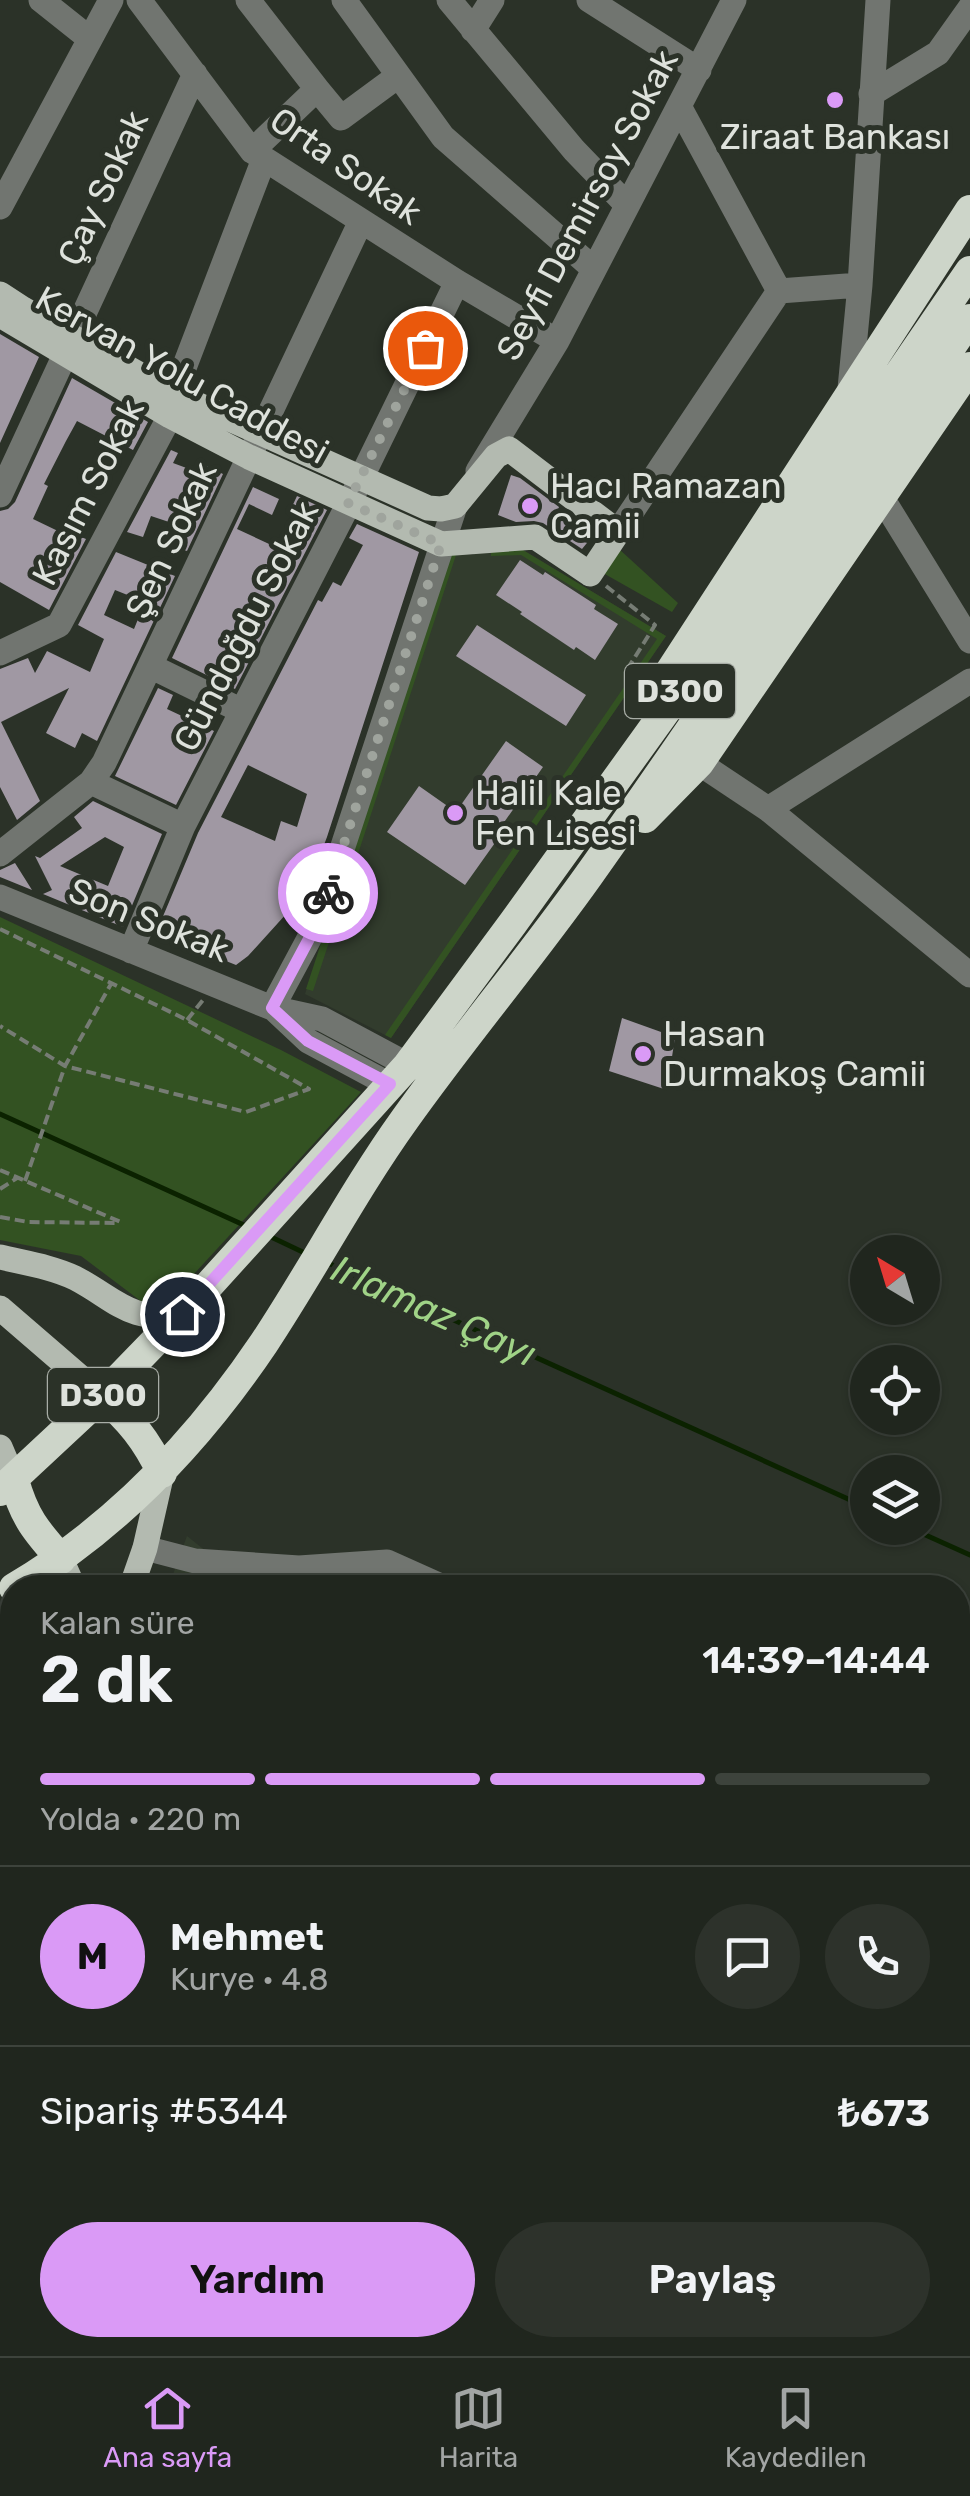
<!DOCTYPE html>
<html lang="tr">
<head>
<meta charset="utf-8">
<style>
	:root { --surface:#20261e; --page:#2d322b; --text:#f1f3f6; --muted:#a2a5a4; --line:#3d433c; --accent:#da9af6 }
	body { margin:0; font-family:Rubik,sans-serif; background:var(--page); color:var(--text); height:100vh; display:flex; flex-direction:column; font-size:38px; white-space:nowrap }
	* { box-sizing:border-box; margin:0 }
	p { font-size:32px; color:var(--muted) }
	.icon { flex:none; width:55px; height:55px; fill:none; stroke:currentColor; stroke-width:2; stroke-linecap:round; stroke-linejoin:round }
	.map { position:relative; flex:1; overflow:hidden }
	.drawer { position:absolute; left:0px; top:1575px; width:970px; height:782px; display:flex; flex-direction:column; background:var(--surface); border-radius:40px 40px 0 0; box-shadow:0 2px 8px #0004,0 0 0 2px var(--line) }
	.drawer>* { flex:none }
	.needle { width:65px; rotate:322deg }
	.tools { position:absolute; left:850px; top:1235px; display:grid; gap:20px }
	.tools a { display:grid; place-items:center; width:90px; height:90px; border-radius:50%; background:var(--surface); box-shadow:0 2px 8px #0004,0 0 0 2px var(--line); font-size:50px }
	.pin { position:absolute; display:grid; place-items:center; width:85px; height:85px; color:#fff; margin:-42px; border:5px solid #fff; border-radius:50%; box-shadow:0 2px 10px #0007 }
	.courier { position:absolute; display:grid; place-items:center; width:100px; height:100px; margin:-50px; border:8px solid #da9af6; border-radius:50%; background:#fff; color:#222; box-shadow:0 2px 12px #0007 }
	.headline em { font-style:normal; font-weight:600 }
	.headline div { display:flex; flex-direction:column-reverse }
	.headline { display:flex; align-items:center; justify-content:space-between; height:170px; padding:0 40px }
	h1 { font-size:65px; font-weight:600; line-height:75px }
	.bar { display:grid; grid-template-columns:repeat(4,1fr); gap:15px 10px; align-content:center; height:120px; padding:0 40px }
	.bar i { height:12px; border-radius:8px; background:var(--line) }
	.bar .selected { background:var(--accent) }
	.bar p { grid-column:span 4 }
	.line { display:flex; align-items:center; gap:25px; padding:0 40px; border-top:2px solid var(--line) }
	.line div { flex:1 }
	.round { display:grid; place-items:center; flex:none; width:105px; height:105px; border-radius:52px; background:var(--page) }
	.action { display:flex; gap:20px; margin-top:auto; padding:20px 40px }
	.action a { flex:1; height:115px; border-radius:60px; background:var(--accent); color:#111; font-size:40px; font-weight:600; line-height:115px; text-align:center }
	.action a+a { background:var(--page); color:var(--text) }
	.dock { display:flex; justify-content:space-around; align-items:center; height:140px; border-top:2px solid var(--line); background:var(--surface); font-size:28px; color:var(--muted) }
	.dock a { display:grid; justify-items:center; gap:5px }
	.dock .selected { color:var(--accent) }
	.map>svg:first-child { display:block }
	.built { fill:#323c2d }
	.green { fill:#335222 }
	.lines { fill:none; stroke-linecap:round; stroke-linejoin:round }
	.stream { stroke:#0b2200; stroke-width:5 }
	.building { fill:#a098a3; fill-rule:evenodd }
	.path { stroke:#767c74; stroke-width:4; stroke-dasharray:10 5; stroke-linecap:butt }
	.minor { stroke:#717570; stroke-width:25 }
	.major { stroke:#b3bab0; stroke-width:25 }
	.highway { stroke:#cdd5c9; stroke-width:30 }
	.done { stroke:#9fa49d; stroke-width:10; stroke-dasharray:0 18 }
	.route { stroke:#da9af6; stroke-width:12 }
	.poi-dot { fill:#da9af6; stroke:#2b3228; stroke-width:4 }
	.labels { text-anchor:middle; stroke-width:10; stroke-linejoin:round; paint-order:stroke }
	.shield { fill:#2b3228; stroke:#a8ada6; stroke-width:2.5 }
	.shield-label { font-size:32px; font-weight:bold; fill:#dee2dc }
	.poi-label { font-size:35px; fill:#dee2dc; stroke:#2b3228; text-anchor:start }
	.street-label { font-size:35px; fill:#dee2dc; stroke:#2b3228 }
	.water-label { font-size:38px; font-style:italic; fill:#a0d387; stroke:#2b3228 }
</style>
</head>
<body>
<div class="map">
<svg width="970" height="2356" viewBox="0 0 970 2356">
	<rect width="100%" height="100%" fill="#2b3228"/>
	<path class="built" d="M478,545L523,550L666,636L391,1038L305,994L450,551L473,555Z
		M187,1536L251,1587L168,1588Z
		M8,1626L12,1628V2345H958V2148L970,2158V2356H0V1629Z"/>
	<path class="green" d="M619,549L678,603L672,612L603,573Z
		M491,550H523L666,636L391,1038L385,1035L657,639L521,555L491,556Z
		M450,551L457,552L313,991L306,989Z
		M0,917L281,1050L361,1092L171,1299L156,1305L142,1302L81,1256L0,1240Z"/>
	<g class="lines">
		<path class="stream" d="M0,1114L246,1226
			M269,1236L309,1255
			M328,1263L868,1508
			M910,1528L970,1555"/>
	</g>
	<path class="building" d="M0,334L39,357L0,443Z
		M72,378L148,422L133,450L77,421L66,441L44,484L48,486L33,519L60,532L64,523L83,532L81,537L86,539L49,610L0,582V511L8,509L15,502Z
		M171,450L178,453L173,463L200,473L204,465L223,474L187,551L177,548L184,527L151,516L143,537L127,532Z
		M511,475L520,478L559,507L557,512L591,538L582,549L543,523L534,521L516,522L498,515Z
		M253,487L279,499L272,515L249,504L237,529L293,555L309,520L290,511L297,496L327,510L235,689L172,658Z
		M357,524L419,552L327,837L306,892L248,956L236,965L156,933L198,833L318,600L322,602L333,582L341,586L363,545L349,538ZM248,765L307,794L297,827L281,821L275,841L221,817Z
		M116,552L175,576L97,741L82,733L75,748L46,733L69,688L1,722L40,801L17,820L0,787V669L28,658L35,673L47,651L90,672L104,639L78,625ZM115,590L145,602L134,629L104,615Z
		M520,560L543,575L545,572L596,605L594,609L618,624L595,660L576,647L574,650L520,614L522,612L496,595Z
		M477,625L586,695L566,726L456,656Z
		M158,688L173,695L167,709L214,731L176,805L115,776Z
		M506,741L543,767L493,838L497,840L465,885L387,832L419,786L456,812Z
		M93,801L162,834L123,927L43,894L52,890L35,856L40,858L82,828L74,817ZM105,837L124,847L108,886L60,866Z
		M15,863L32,890L0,877V870Z
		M622,1018L675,1037L667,1090L609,1071Z"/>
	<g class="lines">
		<path class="path" d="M606,586L655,625L625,673
			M0,929L187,1020L309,1089L246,1112L65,1066L0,1026
			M187,1020L203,1000
			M0,1170L123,1223
			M25,1181L65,1066L111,984
			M0,1189L17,1178
			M0,1217L28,1222L118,1223"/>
		<path class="minor" d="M41,0L90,39
			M139,0L252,151L457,282L557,341
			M248,0L317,89
			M344,0L443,137L594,269
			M449,0L574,150L627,205
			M589,0L699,70
			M473,30L492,0
			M871,94L938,53L970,8
			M252,151L317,89L341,118L398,76
			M0,207L111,0
			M779,291L860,285
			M849,399L860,285L878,0
			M478,471L557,341L734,0
			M0,495L195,74
			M882,498L970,641
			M618,532L779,291L680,108
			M0,653L59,625L170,416L174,394L264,159
			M150,666L242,711
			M699,763L768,809L970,975
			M91,782L183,826
			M768,809L970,681
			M0,854L91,782L104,763L361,221
			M0,897L272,1008L322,1019L408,1065
			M131,951L183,826L349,503L457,282
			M272,1008L318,922L455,506
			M276,1011L308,1041L390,1085
			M145,1548L195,1561L299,1568L387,1562L445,1588
			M0,1784L12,1777
			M958,1908L970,1917
			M0,2172L12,2175
			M642,2345L655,2356
			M13,2356L18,2345"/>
		<path class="major" d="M0,294L23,309L174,394L428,508L441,509L455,506L496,456L509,449L618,532L590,574L535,537L441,544L249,457L170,416L0,315
			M0,1257C25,1263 52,1267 75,1278C117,1300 130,1324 182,1313
			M0,1308L102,1396
			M0,1447L14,1480
			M61,1559L74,1588
			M131,1588L145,1548L162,1473
			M152,2345L159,2356"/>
		<path class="highway" d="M664,681L970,210
			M645,818L699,763L970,367
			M102,1396C129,1418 147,1441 162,1473
			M14,1480C24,1517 36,1531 61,1559
			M0,1491L102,1396L200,1295L408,1065L513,923L716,641L970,271
			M14,1588C117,1527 198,1441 264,1343C313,1269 354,1190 405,1119C464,1036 530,958 589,875C719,692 843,504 970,319"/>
	</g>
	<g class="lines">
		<path class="done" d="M328,893L441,544L348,503L425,348"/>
		<path class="route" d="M182,1314L390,1084L308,1041L272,1008L318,922L328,893"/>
	</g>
	<g class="poi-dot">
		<circle cx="835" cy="100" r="10"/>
		<circle cx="530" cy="506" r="10"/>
		<circle cx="455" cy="813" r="10"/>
		<circle cx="643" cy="1054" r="10"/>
	</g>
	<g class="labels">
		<g class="shield">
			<rect x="625" y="664" width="110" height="54" rx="8"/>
			<rect x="48" y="1368" width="110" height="54" rx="8"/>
		</g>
		<g class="shield-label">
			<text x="680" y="702">D300</text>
			<text x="103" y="1406">D300</text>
		</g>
		<g class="poi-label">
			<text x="835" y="149" text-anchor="middle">Ziraat Bankası</text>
			<text x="550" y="498">Hacı Ramazan<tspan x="550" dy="40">Camii</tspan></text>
			<text x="475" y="805">Halil Kale<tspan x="475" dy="40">Fen Lisesi</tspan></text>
			<text x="663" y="1046">Hasan<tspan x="663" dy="40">Durmakoş Camii</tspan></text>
		</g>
		<g class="street-label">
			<text transform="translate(346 166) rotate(35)" y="12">Orta Sokak</text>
			<text transform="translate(103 188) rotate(-65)" y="12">Çay Sokak</text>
			<text transform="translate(587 205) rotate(-62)" y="12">Seyfi Demirsoy Sokak</text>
			<text transform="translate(182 375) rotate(29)" y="12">Kervan Yolu Caddesi</text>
			<text transform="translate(88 492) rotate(-63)" y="12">Kasım Sokak</text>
			<text transform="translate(171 540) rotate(-65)" y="12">Şen Sokak</text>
			<text transform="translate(246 626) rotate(-63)" y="12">Gündoğdu Sokak</text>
			<text transform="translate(149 920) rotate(22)" y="12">Son Sokak</text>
		</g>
		<g class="water-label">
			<text transform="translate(434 1311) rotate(24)" y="13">Irlamaz Çayı</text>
		</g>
	</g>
</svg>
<div class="tools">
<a><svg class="needle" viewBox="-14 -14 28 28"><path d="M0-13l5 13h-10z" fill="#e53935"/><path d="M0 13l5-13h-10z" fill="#a2a5a4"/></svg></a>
<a><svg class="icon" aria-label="locate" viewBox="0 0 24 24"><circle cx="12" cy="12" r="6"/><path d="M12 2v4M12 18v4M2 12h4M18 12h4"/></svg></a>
<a><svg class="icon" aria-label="layers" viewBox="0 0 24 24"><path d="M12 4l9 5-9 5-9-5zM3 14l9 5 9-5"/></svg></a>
</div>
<div class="pin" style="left:425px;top:348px;background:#ea580c"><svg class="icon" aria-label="bag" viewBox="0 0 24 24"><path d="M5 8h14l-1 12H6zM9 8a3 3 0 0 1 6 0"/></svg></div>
<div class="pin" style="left:182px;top:1314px;background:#1f2937"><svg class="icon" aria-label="home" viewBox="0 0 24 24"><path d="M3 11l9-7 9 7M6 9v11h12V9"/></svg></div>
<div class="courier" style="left:328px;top:893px"><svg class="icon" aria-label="bike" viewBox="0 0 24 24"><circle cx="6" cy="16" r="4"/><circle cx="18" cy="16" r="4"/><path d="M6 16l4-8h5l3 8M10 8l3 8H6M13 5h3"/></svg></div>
<section class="drawer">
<div class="headline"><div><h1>2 dk</h1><p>Kalan süre</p></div><em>14:39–14:44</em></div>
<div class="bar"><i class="selected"></i><i class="selected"></i><i class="selected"></i><i></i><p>Yolda · 220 m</p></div>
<div class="line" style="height:180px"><b class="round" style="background:var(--accent);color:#111">M</b><div><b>Mehmet</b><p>Kurye · 4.8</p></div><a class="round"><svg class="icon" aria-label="chat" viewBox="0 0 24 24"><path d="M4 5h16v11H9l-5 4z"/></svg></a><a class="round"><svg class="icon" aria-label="phone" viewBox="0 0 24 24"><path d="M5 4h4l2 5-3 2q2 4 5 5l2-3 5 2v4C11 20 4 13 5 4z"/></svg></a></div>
<div class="line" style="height:130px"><div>Sipariş #5344</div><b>₺673</b></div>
<div class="action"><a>Yardım</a><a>Paylaş</a></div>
</section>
</div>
<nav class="dock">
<a class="selected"><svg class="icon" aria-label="home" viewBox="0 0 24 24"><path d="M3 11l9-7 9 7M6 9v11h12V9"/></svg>Ana sayfa</a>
<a><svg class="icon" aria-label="map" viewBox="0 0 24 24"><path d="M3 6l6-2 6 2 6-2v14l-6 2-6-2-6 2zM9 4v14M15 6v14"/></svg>Harita</a>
<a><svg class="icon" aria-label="saved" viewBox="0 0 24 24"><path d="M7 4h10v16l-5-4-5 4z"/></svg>Kaydedilen</a>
</nav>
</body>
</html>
